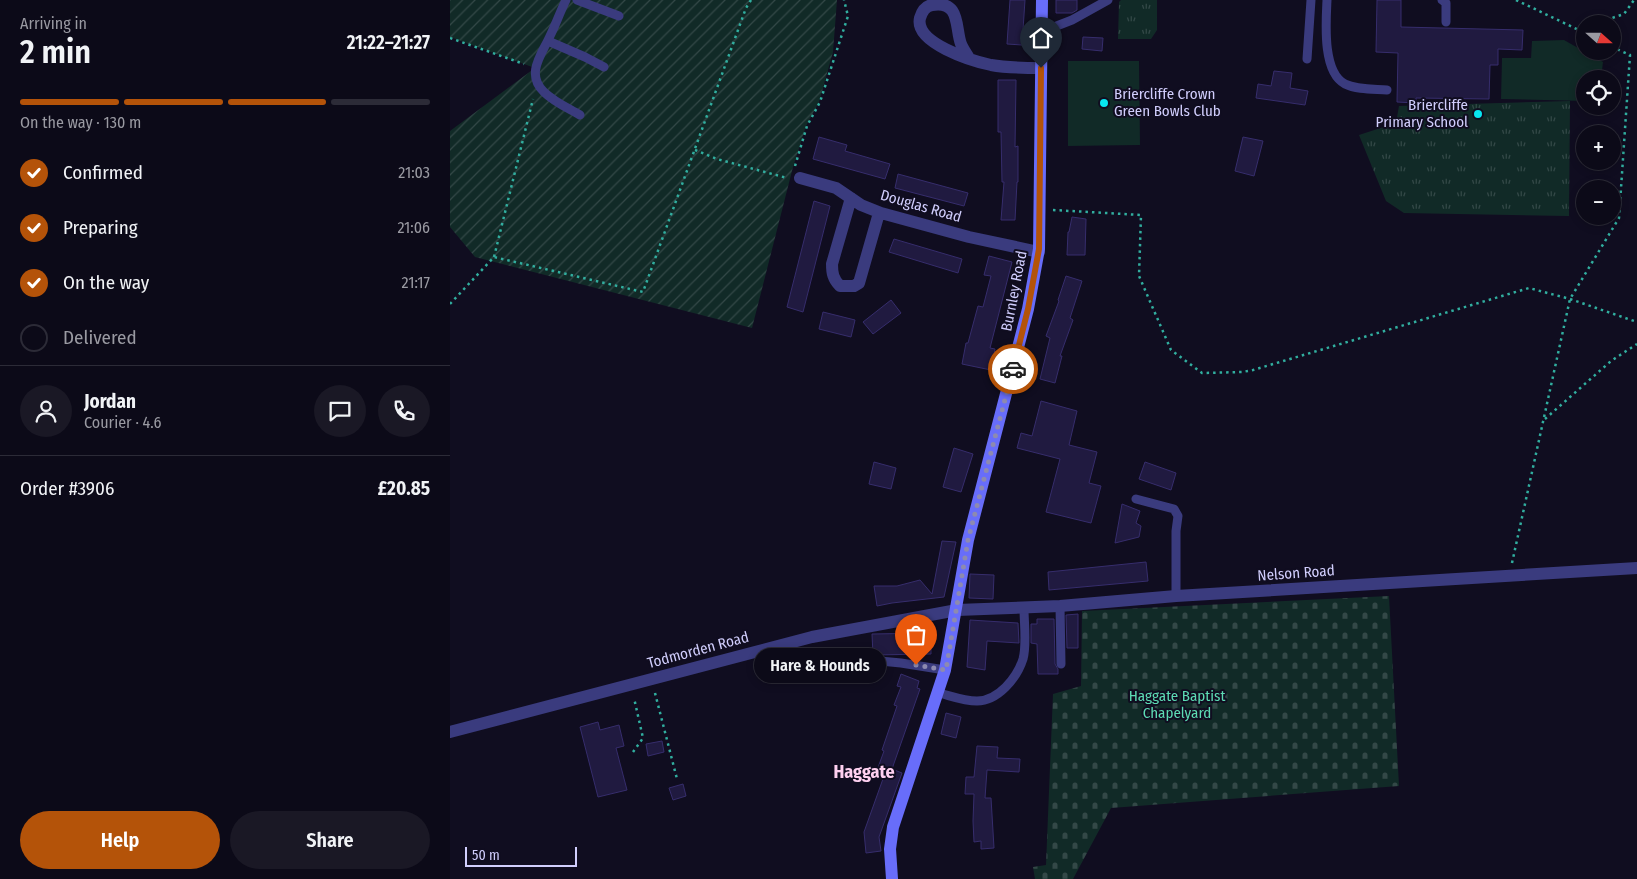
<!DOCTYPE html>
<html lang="en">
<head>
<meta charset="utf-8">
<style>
	:root { --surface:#0c0a18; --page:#1a1825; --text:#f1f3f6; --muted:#9a9aa2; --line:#2c2b37; --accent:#b45309 }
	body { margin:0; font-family:"Fira Sans Condensed",sans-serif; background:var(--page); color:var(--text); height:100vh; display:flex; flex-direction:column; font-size:19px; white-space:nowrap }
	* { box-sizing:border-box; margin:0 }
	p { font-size:16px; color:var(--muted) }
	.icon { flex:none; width:28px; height:28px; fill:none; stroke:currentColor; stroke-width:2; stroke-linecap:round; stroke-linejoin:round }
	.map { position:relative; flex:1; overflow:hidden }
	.panel { display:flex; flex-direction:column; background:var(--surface); width:450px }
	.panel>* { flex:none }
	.needle { width:32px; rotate:111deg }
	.fabs { position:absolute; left:1126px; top:15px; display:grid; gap:10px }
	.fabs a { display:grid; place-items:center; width:45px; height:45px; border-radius:50%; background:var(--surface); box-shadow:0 2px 8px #0003,0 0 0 1px var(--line); font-size:25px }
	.scale { position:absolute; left:15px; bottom:12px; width:112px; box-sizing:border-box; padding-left:5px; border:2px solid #d1cefd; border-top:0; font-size:14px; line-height:18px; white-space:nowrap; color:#d1cefd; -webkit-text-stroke:4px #100d20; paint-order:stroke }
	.pin { position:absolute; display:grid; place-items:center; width:42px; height:42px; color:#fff; margin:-51px -21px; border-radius:50% 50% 50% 0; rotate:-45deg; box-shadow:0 0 5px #0007 }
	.pin .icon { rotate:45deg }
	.courier { position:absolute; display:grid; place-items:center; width:50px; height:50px; margin:-25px; border:4px solid #b45309; border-radius:50%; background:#fff; color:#222; box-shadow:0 1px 6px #0007 }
	.bubble { position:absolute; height:35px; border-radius:18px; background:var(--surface); box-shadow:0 2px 8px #0003,0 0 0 1px var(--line); font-size:16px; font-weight:600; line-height:35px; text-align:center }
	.summary em { font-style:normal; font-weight:600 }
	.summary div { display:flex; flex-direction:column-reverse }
	.summary { display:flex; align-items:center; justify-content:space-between; height:85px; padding:0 20px }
	h1 { font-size:32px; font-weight:600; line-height:38px }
	.bar { display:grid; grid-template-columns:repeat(4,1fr); gap:8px 5px; align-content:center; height:60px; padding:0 20px }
	.bar i { height:6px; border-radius:4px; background:var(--line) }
	.bar .current { background:var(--accent) }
	.bar p { grid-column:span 4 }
	.line { display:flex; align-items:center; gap:12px; padding:0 20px; border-top:1px solid var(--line) }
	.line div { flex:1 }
	.round { display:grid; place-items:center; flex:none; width:52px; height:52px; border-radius:26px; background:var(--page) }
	ol { padding:0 20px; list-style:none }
	li { display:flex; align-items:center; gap:15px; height:55px }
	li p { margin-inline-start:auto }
	li .icon { padding:5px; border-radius:50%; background:var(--accent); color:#fff; stroke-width:4 }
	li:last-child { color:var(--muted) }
	li i { width:28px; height:28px; border:2px solid var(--line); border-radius:50% }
	.action { display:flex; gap:10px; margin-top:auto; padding:10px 20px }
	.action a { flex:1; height:58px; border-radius:30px; background:var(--accent); color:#fff; font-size:20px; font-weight:600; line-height:58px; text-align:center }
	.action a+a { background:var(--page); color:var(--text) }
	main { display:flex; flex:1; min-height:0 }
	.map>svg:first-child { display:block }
	.grass { fill:url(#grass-tufts) }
	.cemetery { fill:url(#cemetery-stones) }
	.garden { fill:url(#garden-furrows) }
	.pitch { fill:#112a27 }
	.building { fill:#201a40; stroke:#362d6c }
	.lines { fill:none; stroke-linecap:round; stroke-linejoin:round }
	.path { stroke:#31ae9f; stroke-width:2.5; stroke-dasharray:2.5 4; stroke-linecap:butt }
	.lane { stroke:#3a3b7e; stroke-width:9 }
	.street { stroke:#3a3b7e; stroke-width:12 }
	.secondary { stroke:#686dfa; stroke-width:12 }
	.done { stroke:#8d8ab0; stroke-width:5; stroke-dasharray:0 9 }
	.route { stroke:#b45309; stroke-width:6 }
	.poi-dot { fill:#07e6f0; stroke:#100d20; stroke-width:2 }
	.labels { text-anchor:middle; stroke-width:4; stroke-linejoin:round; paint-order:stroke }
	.poi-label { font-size:15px; fill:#d1cefd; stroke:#100d20; text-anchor:start }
	.street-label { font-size:15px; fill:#d1cefd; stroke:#100d20 }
	.park-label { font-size:15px; fill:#5ddbb4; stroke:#100d20 }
	.quarter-label { font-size:18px; font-weight:bold; fill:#fed0f0; stroke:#100d20 }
</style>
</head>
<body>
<main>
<section class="panel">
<div class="summary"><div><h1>2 min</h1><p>Arriving in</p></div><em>21:22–21:27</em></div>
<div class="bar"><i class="current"></i><i class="current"></i><i class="current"></i><i></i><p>On the way · 130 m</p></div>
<ol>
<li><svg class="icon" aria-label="check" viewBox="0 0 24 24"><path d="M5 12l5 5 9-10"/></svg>Confirmed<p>21:03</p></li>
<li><svg class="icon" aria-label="check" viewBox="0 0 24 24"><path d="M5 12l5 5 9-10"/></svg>Preparing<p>21:06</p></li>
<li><svg class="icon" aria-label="check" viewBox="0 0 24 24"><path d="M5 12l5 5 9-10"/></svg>On the way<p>21:17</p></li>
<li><i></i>Delivered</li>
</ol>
<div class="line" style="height:90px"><a class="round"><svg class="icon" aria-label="person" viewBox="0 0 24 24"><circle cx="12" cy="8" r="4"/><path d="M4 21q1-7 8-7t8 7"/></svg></a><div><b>Jordan</b><p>Courier · 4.6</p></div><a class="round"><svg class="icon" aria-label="chat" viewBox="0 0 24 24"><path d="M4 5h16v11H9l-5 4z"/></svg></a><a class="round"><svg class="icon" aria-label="phone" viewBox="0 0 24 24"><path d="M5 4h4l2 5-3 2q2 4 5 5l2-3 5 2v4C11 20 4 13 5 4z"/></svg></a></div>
<div class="line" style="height:65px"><div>Order #3906</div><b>£20.85</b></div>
<div class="action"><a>Help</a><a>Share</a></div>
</section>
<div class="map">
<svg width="1187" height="879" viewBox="0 0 1187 879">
	<defs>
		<pattern id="grass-tufts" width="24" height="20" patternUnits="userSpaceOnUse" patternTransform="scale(1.25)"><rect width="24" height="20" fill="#112a27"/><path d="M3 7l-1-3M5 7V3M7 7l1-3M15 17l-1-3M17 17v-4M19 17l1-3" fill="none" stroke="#334847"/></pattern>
		<pattern id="cemetery-stones" width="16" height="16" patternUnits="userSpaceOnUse" patternTransform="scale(1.25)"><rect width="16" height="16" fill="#112a27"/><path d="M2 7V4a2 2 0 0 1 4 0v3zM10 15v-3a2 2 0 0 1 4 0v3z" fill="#334847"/></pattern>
		<pattern id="garden-furrows" width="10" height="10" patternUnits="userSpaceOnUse" patternTransform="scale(1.25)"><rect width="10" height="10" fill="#112a27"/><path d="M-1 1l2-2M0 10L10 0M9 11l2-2" fill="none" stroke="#334847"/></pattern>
	</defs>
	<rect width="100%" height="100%" fill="#100d20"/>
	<path class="grass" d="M671,0H707V30L701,39H668L669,2Z
		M1120,101L1119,216L954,213L936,201L909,135L946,123L949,106Z"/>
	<path class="cemetery" d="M939,596L949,786L661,808L623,879H585L583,867L596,865L603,694L631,686L632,611Z"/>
	<path class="garden" d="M0,0H387L383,52L369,102L356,126L343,167L302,328L25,257L0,227V131L85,68L0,37Z"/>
	<path class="pitch" d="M1114,40L1153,62L1151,79H1135V101L1051,99L1052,58H1081L1082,41Z
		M618,61H689L690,145L618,146Z"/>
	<path class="building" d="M560,0H575L572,45L557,44Z
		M606,0H627V10L622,13H606Z
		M927,0H951V27L1073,30L1072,50L1048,49V65H1040L1039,99L966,98V103L947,102L948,53L926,52Z
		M633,37L653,38L652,51L632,49Z
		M824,71L842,73L840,88L858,91L855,105L806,98L808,84L821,86Z
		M548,80H566L565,147L568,146V182H567L565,220H551L554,182H552L551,132H548Z
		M369,137L397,145L395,151L440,164L435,179L363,159Z
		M793,137L813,141L804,176L785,171Z
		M448,174L518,193L514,206L445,188Z
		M364,201L380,206L353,312L337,307Z
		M622,217L636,219L635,255H617L618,232H619Z
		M444,239L512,259L508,273L439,252Z
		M539,256L562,262L540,348L545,349L541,370L512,364L516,343H518L528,306L533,307L541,276L534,275Z
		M616,276L632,281L620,318L623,320L610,356H612L605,383L590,379L600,338L596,336L609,301L608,300Z
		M441,300L451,313L423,334L413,322Z
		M373,312L405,320L401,337L369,329Z
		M591,401L627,411L619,445L647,452L639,483L651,486L641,523L596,512L610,459L567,448L571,433L582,436Z
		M504,448L523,454L511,492L493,487Z
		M424,462L446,468L441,489L419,484Z
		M695,462L726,473L721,490L689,479Z
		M672,504L690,511L686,523L691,526L689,537L665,543Z
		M492,541L506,542L494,597L442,603L427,606L424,586H447L470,580L482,594Z
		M696,562L698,581L599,590L598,572Z
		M520,574L544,575L543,599L519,598Z
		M628,614V648H617L616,615Z
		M587,619H604L605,664L608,669V674H588L587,644L581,643V624H587Z
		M520,620L568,623L569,643L537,641L535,670L517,667Z
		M481,633V654L423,655L422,634Z
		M451,674L469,681L467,688L470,689L442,769L452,773L429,837L431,851L416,853L414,832L434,776L426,773L434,751L432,750L447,706L444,705L451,687L447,686Z
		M496,713L511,717L506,738L491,734Z
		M148,722L150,730L169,725L174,746L166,748L177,790L148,797L130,727Z
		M212,741L214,752L198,756L196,744Z
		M527,746L548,747L547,758L570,759L569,772L537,770L535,798H541L544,848L531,849V841L524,842L523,821L524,794H515L516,777H524Z
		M233,784L236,796L223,800L219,788Z"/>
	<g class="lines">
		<path class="path" d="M1066,0L1135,33
			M1144,24L1174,14L1184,0
			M1128,29L1135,27
			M0,38L74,64
			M245,150L267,159L337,178
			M345,166L357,126L370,102L398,16L394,0
			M603,210L691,215L689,276L721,350L752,373L792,372L803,370L1079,288L1120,299L1187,322
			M44,257L83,99
			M0,304L44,257L193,292L296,8L301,0
			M1095,419L1161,361L1187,344
			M1062,563L1120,299L1169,218L1180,55L1162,47
			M205,693L227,779
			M183,752L193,738L184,698"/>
		<path class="lane" d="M116,0C110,12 106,24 100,36C92,54 75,74 94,92C104,102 118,108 130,115
			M127,0L169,16
			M877,0C876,22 872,72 895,84C907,90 924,89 937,90
			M992,0L996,3V22
			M592,25L604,27L622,20L658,0
			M98,41L135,57L154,67
			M857,59L861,0
			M686,499L724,509L728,516L726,531V596
			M610,606L611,664
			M360,670L430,661L451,663L495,670
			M489,693C501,696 514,701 527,701C548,701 567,678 573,659C577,644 574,624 574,608"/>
		<path class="street" d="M519,58C516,53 513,49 511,44C505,28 511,0 482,5C476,6 472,11 470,18C464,43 522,61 541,65C558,68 574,68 591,68
			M350,178L386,188L411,205L431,213L519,237L589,252
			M401,198L382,264C382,273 383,279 390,286H404L409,283L429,213
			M0,732L362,637L507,610L610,606L726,596L1187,568"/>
		<path class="secondary" d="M442,879L440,849L443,827L495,670L518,540L578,309L589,249L592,0"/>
	</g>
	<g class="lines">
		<path class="done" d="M466,665L496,670L518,540L563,369"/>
		<path class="route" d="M563,369L578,309L589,249L591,68"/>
	</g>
	<g class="poi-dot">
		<circle cx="654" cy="103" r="5"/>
		<circle cx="1028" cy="114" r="5"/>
	</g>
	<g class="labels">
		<g class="poi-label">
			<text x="664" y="99">Briercliffe Crown<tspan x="664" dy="17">Green Bowls Club</tspan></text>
			<text x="1018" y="110" text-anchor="end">Briercliffe<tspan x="1018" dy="17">Primary School</tspan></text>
		</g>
		<g class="street-label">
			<text transform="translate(471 206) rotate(16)" y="5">Douglas Road</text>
			<text transform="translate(564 291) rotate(-79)" y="5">Burnley Road</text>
			<text transform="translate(846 573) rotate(-4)" y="5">Nelson Road</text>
			<text transform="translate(248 650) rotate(-15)" y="5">Todmorden Road</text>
		</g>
		<g class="park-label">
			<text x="727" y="701">Haggate Baptist<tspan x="727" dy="17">Chapelyard</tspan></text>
		</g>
		<g class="quarter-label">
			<text x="414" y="778">Haggate</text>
		</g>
	</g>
</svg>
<div class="fabs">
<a><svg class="needle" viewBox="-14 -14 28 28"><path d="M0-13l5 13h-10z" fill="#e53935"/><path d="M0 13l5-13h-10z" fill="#9a9aa2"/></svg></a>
<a><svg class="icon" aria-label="locate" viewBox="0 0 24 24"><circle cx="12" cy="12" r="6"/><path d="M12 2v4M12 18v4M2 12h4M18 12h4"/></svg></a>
<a>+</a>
<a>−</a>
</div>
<div class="scale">50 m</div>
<div class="pin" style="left:466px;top:665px;background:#ea580c"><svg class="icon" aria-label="bag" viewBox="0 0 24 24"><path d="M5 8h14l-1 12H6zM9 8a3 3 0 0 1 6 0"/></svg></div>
<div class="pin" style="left:591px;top:68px;background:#1f2937"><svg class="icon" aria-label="home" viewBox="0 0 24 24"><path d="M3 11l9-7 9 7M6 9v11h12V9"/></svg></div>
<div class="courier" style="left:563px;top:369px"><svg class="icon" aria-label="car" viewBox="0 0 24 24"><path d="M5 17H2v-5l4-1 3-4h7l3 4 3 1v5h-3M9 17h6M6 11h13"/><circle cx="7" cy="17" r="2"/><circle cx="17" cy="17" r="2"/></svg></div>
<div class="bubble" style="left:304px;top:648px;width:132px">Hare &amp; Hounds</div>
</div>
</main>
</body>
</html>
